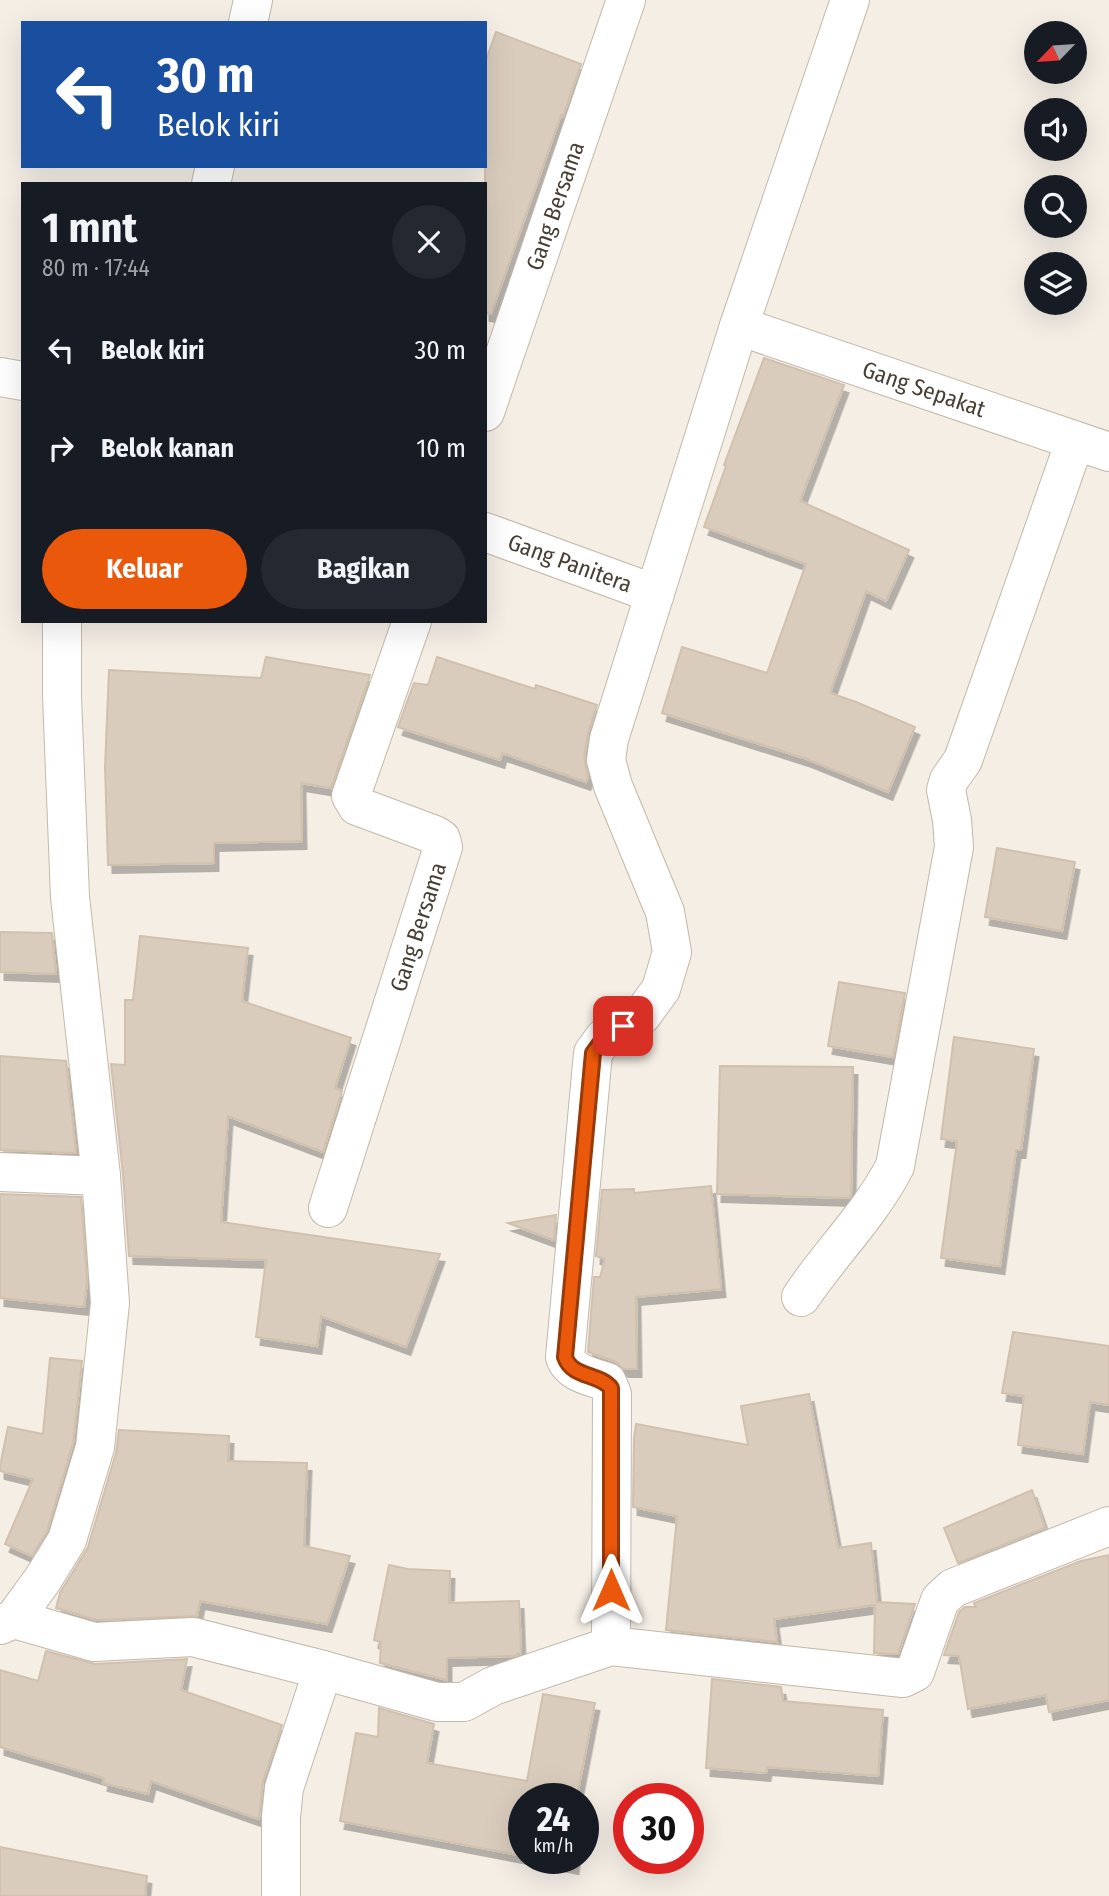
<!DOCTYPE html>
<html lang="id">
<meta charset="utf-8">
<style>
body{margin:0;font-family:"Fira Sans Condensed",sans-serif;background:#242831;color:#f1f3f6;height:100vh;display:flex;flex-direction:column;font-size:26px;white-space:nowrap}
*{box-sizing:border-box;margin:0}
p{font-size:23px;color:#9ea1a6}
.icon{flex:none;width:38px;height:38px;fill:none;stroke:currentColor;stroke-width:2;stroke-linecap:round;stroke-linejoin:round}
.map{position:relative;flex:1;overflow:hidden}
.sheet{position:absolute;left:21px;top:182px;width:466px;height:441px;display:flex;flex-direction:column;background:#171b24;border-radius:0px;box-shadow:0 7px 28px #0002}
.sheet>*{flex:none}
.hud{position:absolute;left:21px;top:21px;width:466px;height:147px;border-radius:0px;box-shadow:0 7px 28px #0002;background:#1a4fa0;color:#fff;overflow:hidden}
.needle{width:46px;rotate:245deg}
.controls{position:absolute;left:1024px;top:21px;display:grid;gap:14px}
.controls a{display:grid;place-items:center;width:63px;height:63px;border-radius:50%;background:#171b24;box-shadow:0 7px 28px #0002;font-size:35px}
.speed{position:absolute;left:508px;top:1783px;display:flex;gap:14px;font-size:35px;font-weight:700;text-align:center}
.speed>*{display:grid;place-content:center;width:91px;height:91px;border-radius:50%;background:#171b24;box-shadow:0 7px 28px #0002;line-height:1}
.speed small{font-size:18px;font-weight:400}
.speed .limit{border:10px solid #d22;background:#fff;color:#111}
.pin{position:absolute;display:grid;place-items:center;width:60px;height:60px;color:#fff;margin:-30px;border-radius:14px;box-shadow:0 4px 10px #0006}
.me{position:absolute;width:77px;margin:-38px;rotate:0deg;stroke-linejoin:round;filter:drop-shadow(0 0 5px #0008)}
.turn{display:flex;align-items:center;gap:24px;height:147px;padding:0 21px;font-size:32px}
.turn .icon{width:91px;height:91px;stroke-width:2.5}
.turn b{display:block;font-size:49px;line-height:60px}
.round{display:grid;place-items:center;flex:none;width:74px;height:74px;border-radius:37px;background:#242831}
.head{display:flex;align-items:center;justify-content:space-between;height:119px;padding:0 21px}
h1{font-size:42px;font-weight:700;line-height:52px}
.action{display:flex;gap:14px;margin-top:auto;padding:14px 21px}
.action a{flex:1;height:80px;border-radius:42px;background:#ea580c;color:#fff;font-size:28px;font-weight:700;line-height:80px;text-align:center}
.action a+a{background:#242831;color:#f1f3f6}
ul{padding:0;list-style:none}
li{display:flex;align-items:center;gap:21px;height:98px;padding:0 21px}
li div{flex:1}
li b{display:block;font-size:26px}
li em{font-style:normal}
.map>svg:first-child{display:block}
</style>
<div class="map">
<svg width="1109" height="1896" viewBox="0 0 1109 1896">
<defs>
<filter id="shadow"><feDropShadow dx="4.5" dy="8" stdDeviation="0" flood-color="#0004"/></filter>
</defs>
<rect width="100%" height="100%" fill="#f4eee5"/>
<!-- building -->
<g fill="#d9ccbd" stroke="#d1c0ad" stroke-width="2" filter="url(#shadow)">
<polygon points="496,32 581,64 563,116 561,115 491,314 485,313 485,63"/>
<polygon points="764,358 844,385 800,501 909,550 886,601 866,591 830,693 856,702 915,727 888,792 807,759 662,713 682,647 767,673 806,564 704,527 726,466 724,465"/>
<polygon points="266,657 370,675 331,788 301,783 302,841 214,843 214,863 108,865 105,767 109,670 261,678"/>
<polygon points="437,657 535,689 536,685 597,705 588,733 584,757 588,777 586,782 502,753 500,760 398,727 414,683 428,685"/>
<polygon points="997,848 1075,862 1062,931 985,917"/>
<polygon points="0,932 52,933 56,974 0,972"/>
<polygon points="140,936 248,948 242,1001 351,1038 335,1088 342,1091 323,1152 228,1116 221,1222 440,1254 406,1347 321,1316 317,1346 256,1337 266,1260 129,1256 123,1174 111,1064 125,1065 125,1000 133,1000"/>
<polygon points="839,982 905,993 893,1057 828,1046"/>
<polygon points="954,1037 1034,1049 1021,1150 1016,1150 1000,1266 941,1258 957,1141 941,1139"/>
<polygon points="0,1056 66,1061 76,1153 0,1150"/>
<polygon points="720,1066 853,1067 851,1195 849,1198 717,1194"/>
<polygon points="711,1186 721,1289 636,1297 637,1369 624,1369 614,1361 588,1352 594,1277 600,1277 605,1259 596,1256 602,1190 634,1189 634,1193"/>
<polygon points="0,1194 81,1197 87,1281 84,1307 0,1298"/>
<polygon points="556,1215 554,1240 508,1223"/>
<polygon points="1013,1332 1109,1346 1109,1405 1090,1402 1083,1454 1018,1445 1024,1396 1002,1393"/>
<polygon points="50,1358 82,1361 73,1443 47,1531 32,1556 5,1544 33,1479 0,1471 0,1466 8,1427 43,1434"/>
<polygon points="809,1394 838,1548 871,1543 877,1602 915,1604 898,1654 874,1653 875,1605 774,1619 777,1642 666,1630 677,1516 633,1507 634,1439 636,1424 748,1445 741,1406"/>
<polygon points="119,1430 229,1436 228,1461 307,1463 304,1546 350,1556 327,1624 200,1601 197,1616 97,1620 56,1608 60,1593 88,1547 116,1453"/>
<polygon points="1032,1490 1045,1528 958,1563 944,1528"/>
<polygon points="1109,1555 1109,1700 1049,1712 1046,1695 968,1709 959,1656 944,1655 959,1612 965,1607 976,1607 974,1603 1081,1561"/>
<polygon points="389,1565 408,1569 450,1571 449,1603 519,1601 521,1653 514,1656 447,1658 447,1680 380,1663 381,1642 374,1640"/>
<polygon points="46,1651 95,1664 187,1659 181,1690 282,1725 263,1781 259,1819 151,1781 148,1794 103,1783 104,1778 0,1747 0,1670 38,1681"/>
<polygon points="712,1679 781,1687 783,1701 883,1710 878,1776 767,1767 766,1773 706,1768"/>
<polygon points="543,1694 595,1703 577,1796 587,1798 583,1819 583,1799 523,1799 523,1856 340,1821 356,1733 378,1737 379,1708 434,1724 427,1763 527,1781"/>
<polygon points="0,1847 147,1876 145,1896 0,1896"/>
<polygon points="534,1858 575,1858 574,1866"/>
</g>
<g fill="none" stroke-linecap="round" stroke-linejoin="round">
<!-- minor casing -->
<g stroke="#c3b8aa" stroke-width="40">
<g id="minor">
<polyline points="248,23 253,0"/>
<polyline points="211,184 215,166"/>
<polyline points="739,326 1109,452"/>
<polyline points="0,377 23,381"/>
<polyline points="485,412 626,0"/>
<polyline points="485,532 655,594"/>
<polyline points="0,1172 101,1176"/>
<polyline points="328,1208 443,847 441,839 435,835 357,806 351,796 412,621"/>
<path d="M 801,1297 C 831,1252 870,1215 895,1166 L 954,847 L 952,820 L 946,790 L 949,780 L 963,760 L 1075,441"/>
<polyline points="14,1619 94,1642 193,1637 323,1670"/>
<polyline points="0,1625 14,1619 43,1579 67,1540 95,1447 110,1303 101,1176 70,897 62,696 62,621"/>
<path d="M 611,1646 L 612,1394 L 607,1382 C 592,1377 570,1373 565,1357 L 593,1053 L 604,1038 L 642,1015 L 661,989 L 672,952 L 665,912 L 613,786 L 606,760 L 609,739 L 739,326 L 850,0"/>
<polyline points="281,1896 281,1817 284,1788 323,1670 437,1702 464,1702 493,1686 611,1646 903,1678 915,1672 940,1600 953,1588 1109,1526"/>
</g>
</g>
<!-- minor -->
<use href="#minor" stroke="#fff" stroke-width="38"/>
</g>
<g fill="none" stroke-linecap="round" stroke-linejoin="round">
<!-- route casing -->
<g stroke="#983908" stroke-width="18">
<path id="route" d="M 611,1590 L 611,1388 C 599,1373 572,1378 565,1357 L 593,1053 L 604,1038 L 623,1026"/>
</g>
<!-- route -->
<use href="#route" stroke="#ea580c" stroke-width="12"/>
</g>
<g text-anchor="middle" stroke-width="6" stroke-linejoin="round" paint-order="stroke">
<!-- street labels -->
<g font-size="23" fill="#473e34" stroke="#fff">
<text transform="translate(555 206) rotate(-71)" y="8">Gang Bersama</text>
<text transform="translate(924 389) rotate(19)" y="8">Gang Sepakat</text>
<text transform="translate(570 563) rotate(20)" y="8">Gang Panitera</text>
<text transform="translate(418 927) rotate(-72)" y="8">Gang Bersama</text>
</g>
</g>
</svg>
<div class="controls">
<a><svg class="needle" viewBox="-14 -14 28 28"><path d="M0-13l5 13h-10z" fill="#e53935"/><path d="M0 13l5-13h-10z" fill="#9ea1a6"/></svg></a>
<a><svg class="icon" aria-label="sound" viewBox="0 0 24 24"><path d="M4 9h4l5-4v14l-5-4H4zM17 9q2 3 0 6"/></svg></a>
<a><svg class="icon" aria-label="search" viewBox="0 0 24 24"><circle cx="10" cy="10" r="6"/><path d="M15 15l6 6"/></svg></a>
<a><svg class="icon" aria-label="layers" viewBox="0 0 24 24"><path d="M12 4l9 5-9 5-9-5zM3 14l9 5 9-5"/></svg></a>
</div>
<div class="speed"><div>24<small>km/h</small></div><div class="limit">30</div></div>
<div class="pin" style="left:623px;top:1026px;background:#d93025"><svg class="icon" aria-label="arrive" viewBox="0 0 24 24"><path d="M6 21V4h12l-3 4 3 4H6"/></svg></div>
<svg class="me" style="left:611px;top:1590px" viewBox="-20 -20 40 40"><path d="M0-17L14 15 0 8-14 15z" fill="#ea580c" stroke="#fff" stroke-width="4"/></svg>
<div class="hud">
<div class="turn"><svg class="icon" aria-label="left" viewBox="0 0 24 24"><path d="M17 20v-9H6M10 6l-5 5 5 5"/></svg><div><b>30 m</b>Belok kiri</div></div>
</div>
<section class="sheet">
<div class="head"><div><h1>1 mnt</h1><p>80 m · 17:44</p></div><a class="round"><svg class="icon" aria-label="close" viewBox="0 0 24 24"><path d="M6 6l12 12M18 6L6 18"/></svg></a></div>
<ul>
<li><svg class="icon" aria-label="left" viewBox="0 0 24 24"><path d="M17 20v-9H6M10 6l-5 5 5 5"/></svg><div><b>Belok kiri</b></div><em>30 m</em></li>
<li><svg class="icon" aria-label="right" viewBox="0 0 24 24"><path d="M7 20v-9h11M14 6l5 5-5 5"/></svg><div><b>Belok kanan</b></div><em>10 m</em></li>
</ul>
<div class="action"><a>Keluar</a><a>Bagikan</a></div>
</section>
</div>
